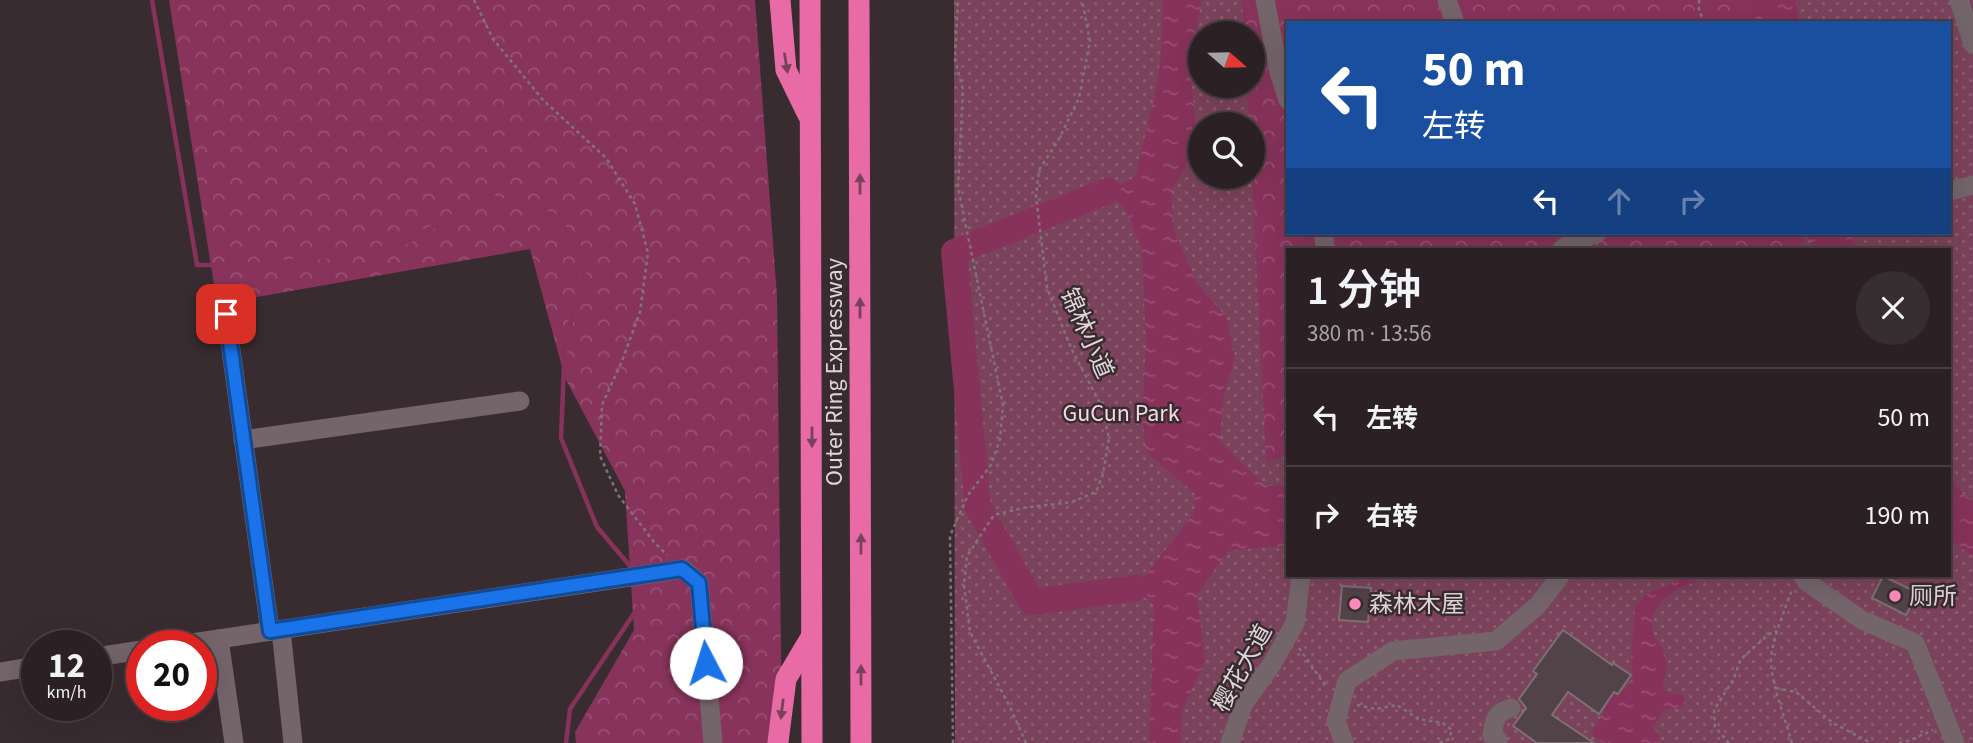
<!DOCTYPE html>
<html lang="zh">
<meta charset="utf-8">
<style>
body{margin:0;font-family:"Source Sans 3","Noto Sans SC",sans-serif;background:#372e32;color:#f1f3f6;height:100vh;display:flex;flex-direction:column;font-size:26px;white-space:nowrap}
*{box-sizing:border-box;margin:0}
p{font-size:23px;color:#a6a3a7}
.icon{flex:none;width:38px;height:38px;fill:none;stroke:currentColor;stroke-width:2;stroke-linecap:round;stroke-linejoin:round}
.map{position:relative;flex:1;overflow:hidden}
.sheet{position:absolute;left:1286px;top:248px;width:665px;height:329px;display:flex;flex-direction:column;background:#2b2125;border-radius:0px;box-shadow:0 7px 28px #0002,0 0 0 2px #473e42}
.sheet>*{flex:none}
.guide{position:absolute;left:1286px;top:21px;width:665px;height:214px;border-radius:0px;box-shadow:0 7px 28px #0002,0 0 0 2px #473e42;background:#1a4fa0;color:#fff;overflow:hidden}
.needle{width:46px;rotate:110deg}
.controls{position:absolute;left:1188px;top:21px;display:grid;gap:14px}
.controls a{display:grid;place-items:center;width:77px;height:77px;border-radius:50%;background:#2b2125;box-shadow:0 7px 28px #0002,0 0 0 2px #473e42;font-size:35px}
.speed{position:absolute;left:21px;top:630px;display:flex;gap:14px;font-size:35px;font-weight:700;text-align:center}
.speed>*{display:grid;place-content:center;width:91px;height:91px;border-radius:50%;background:#2b2125;box-shadow:0 7px 28px #0002,0 0 0 2px #473e42;line-height:1}
.speed small{font-size:18px;font-weight:400}
.speed .limit{border:10px solid #d22;background:#fff;color:#111}
.pin{position:absolute;display:grid;place-items:center;width:60px;height:60px;color:#fff;margin:-30px;border-radius:14px;box-shadow:0 4px 10px #0006}
.me{position:absolute;width:77px;margin:-38px;rotate:355deg;stroke-linejoin:round;filter:drop-shadow(0 0 5px #0008)}
.turn{display:flex;align-items:center;gap:24px;height:147px;padding:0 21px;font-size:32px}
.turn .icon{width:91px;height:91px;stroke-width:2.5}
.turn b{display:block;font-size:49px;line-height:60px}
.lanes{display:flex;align-items:center;height:66px;padding:0 21px;background:#0003;justify-content:center;gap:35px;direction:ltr}
.lanes .off{opacity:.35}
.round{display:grid;place-items:center;flex:none;width:74px;height:74px;border-radius:37px;background:#372e32}
.headline{display:flex;align-items:center;justify-content:space-between;height:119px;padding:0 21px}
h1{font-size:42px;font-weight:600;line-height:52px}
ul{padding:0;list-style:none}
li{display:flex;align-items:center;gap:21px;height:98px;padding:0 21px;border-top:2px solid #473e42}
li div{flex:1}
li b{display:block;font-size:26px}
li em{font-style:normal}
.map>svg:first-child{display:block}
</style>
<div class="map">
<svg width="1973" height="743" viewBox="0 0 1973 743">
<defs>
<pattern id="grass-dots" width="8" height="8" patternUnits="userSpaceOnUse" patternTransform="scale(1.75)"><rect width="8" height="8" fill="#7b435b"/><path d="M2 2h.1M6 6h.1" fill="none" stroke="#8d5d72" stroke-width="1.8" stroke-linecap="round"/></pattern>
<pattern id="forest-crowns" width="20" height="18" patternUnits="userSpaceOnUse" patternTransform="scale(1.75)"><rect width="20" height="18" fill="#88335c"/><path d="M2 6a3 3 0 1 1 6 0M12 15a3 3 0 1 1 6 0" fill="none" stroke="#985073"/></pattern>
<pattern id="water-ripples" width="26" height="14" patternUnits="userSpaceOnUse" patternTransform="scale(1.75)"><rect width="26" height="14" fill="#87325b"/><path d="M2 4q2-2 4 0t4 0M15 11q2-2 4 0t4 0" fill="none" stroke="#984f72"/></pattern>
</defs>
<rect width="100%" height="100%" fill="#392c31"/>
<!-- grass -->
<path fill="url(#grass-dots)" fill-rule="evenodd" d="M 954,0 L 1973,0 L 1973,743 L 955,743 ZM 1288,23 L 1950,23 L 1950,233 L 1288,233 ZM 1200,33 L 1253,33 L 1253,86 L 1200,86 ZM 1200,124 L 1253,124 L 1253,177 L 1200,177 ZM 1288,250 L 1950,250 L 1950,576 L 1288,576 Z"/>
<!-- forest -->
<g fill="url(#forest-crowns)">
<polygon points="169,0 755,0 777,297 782,743 576,743 575,732 634,630 625,491 565,378 530,249 217,304"/>
<polygon points="1242,0 1773,0 1776,23 1288,23 1288,233 1802,233 1804,250 1288,250 1288,455 1266,461 1252,177 1253,177 1253,124 1249,124 1247,86 1253,86 1253,33 1244,33"/>
</g>
<!-- water -->
<g fill="url(#water-ripples)">
<polygon points="1163,0 1202,0 1189,61 1198,148 1172,189 1173,226 1196,282 1227,318 1235,357 1223,399 1220,442 1265,486 1288,486 1288,545 1228,551 1197,595 1205,661 1182,711 1181,743 1149,743 1154,605 1136,588 1194,513 1195,494 1146,452 1142,412 1146,347 1142,250 1126,211 1108,191 1135,177 1156,91 1161,54"/>
<polygon points="1754,0 1796,0 1799,23 1748,23"/>
<polygon points="1806,233 1849,233 1858,250 1813,250"/>
<polygon points="1950,476 1963,494 1973,501 1973,556 1950,540"/>
<path d="M 1682,576 L 1698,576 L 1695,582 C 1672,589 1644,607 1654,636 C 1656,641 1661,645 1663,650 C 1668,662 1667,675 1662,688 L 1668,693 L 1684,696 L 1684,707 L 1666,709 L 1652,727 L 1661,737 L 1656,743 L 1604,743 L 1594,736 L 1593,729 L 1605,711 L 1603,707 L 1608,691 L 1617,696 L 1629,685 L 1633,676 L 1631,658 L 1635,607 L 1648,593 L 1669,585 Z"/>
</g>
<g fill="none" stroke-linecap="round" stroke-linejoin="round">
<!-- stream -->
<g stroke="#87325b" stroke-width="4.5">
<polyline points="152,0 197,265 265,265 399,246 488,196 555,216 588,258 565,343 561,438 597,527 630,566 632,573"/>
<polyline points="566,743 570,709 639,606 633,581"/>
</g>
<!-- river -->
<polyline stroke="#87325b" stroke-width="26" points="1108,191 954,252 978,508 1032,602 1136,588"/>
</g>
<!-- building -->
<g fill="#514348" stroke="#7d6f74" stroke-width="2">
<polygon points="1883,576 1918,593 1906,615 1872,598"/>
<polygon points="1342,586 1371,588 1368,622 1339,620"/>
<polygon points="1563,630 1612,665 1613,663 1631,675 1618,694 1614,692 1599,714 1568,692 1552,715 1594,743 1537,743 1513,726 1526,708 1519,699 1537,674 1533,671"/>
</g>
<g fill="none" stroke-linecap="round" stroke-linejoin="round">
<!-- path -->
<g stroke="#7f7478" stroke-width="2.5" stroke-dasharray="3.5 3.5" stroke-linecap="butt">
<polyline points="474,0 493,39 543,100 606,158 635,204 648,253 640,312 622,361 602,405 600,456 618,495 654,542 667,555"/>
<polyline points="1699,0 1699,12 1706,23"/>
<polyline points="1299,648 1327,688"/>
<polyline points="1776,688 1796,692 1833,723 1871,743"/>
<polyline points="1357,705 1376,709 1397,705 1418,719 1443,723 1452,730 1449,739 1439,743"/>
<polyline points="953,743 950,536 968,495 991,465 1000,439 1003,405 958,188 963,89 955,60 958,0"/>
<polyline points="1026,743 1010,707 970,632 964,585 967,556 994,515 1023,508 1072,502 1096,492 1103,474 1109,438 1102,407 1071,348 1047,288 1036,196 1039,170 1059,139 1079,98 1090,41 1082,0"/>
<polyline points="1729,743 1715,727 1714,710 1733,680 1741,659 1769,634 1777,631"/>
<path d="M 1792,743 C 1785,717 1773,690 1771,663 C 1770,643 1786,608 1792,589"/>
<polyline points="1899,743 1911,740 1933,730"/>
</g>
<!-- minor -->
<g stroke="#74656b" stroke-width="19">
<polyline points="1265,0 1279,72 1288,100"/>
<polyline points="1447,0 1455,23"/>
<polyline points="1959,0 1973,44"/>
<polyline points="1950,191 1973,185"/>
<polyline points="1323,233 1326,250"/>
<polyline points="1561,250 1566,246 1597,233"/>
<polyline points="226,314 270,631"/>
<polyline points="243,440 520,401"/>
<polyline points="1803,576 1807,582 1862,620 1915,643 1955,743"/>
<polyline points="281,630 293,743"/>
<polyline points="219,639 234,743"/>
<polyline points="172,646 683,569 699,583 713,743"/>
<polyline points="96,657 142,650"/>
<polyline points="0,672 37,666"/>
<path d="M 1498,740 L 1492,735 C 1495,720 1494,713 1511,708"/>
<polyline points="1230,743 1243,705 1272,664 1295,623 1301,576"/>
<polyline points="1344,743 1336,721 1347,681 1393,651 1496,641 1538,605 1560,576"/>
</g>
<!-- highway -->
<g stroke="#e96ba5" stroke-width="21">
<polyline points="780,0 786,70 808,115"/>
<polyline points="810,0 812,743"/>
<polyline points="859,0 861,743"/>
<polyline points="778,742 786,679 811,637"/>
</g>
</g>
<!-- one-way arrows -->
<defs><path id="oneway-solid" d="M-6-.8H1V-3.2L6.5 0L1 3.2V.8H-6Z" transform="scale(1.75)"/></defs>
<g fill="#77425a">
<use href="#oneway-solid" transform="translate(786 63) rotate(81)"/>
<use href="#oneway-solid" transform="translate(860 184) rotate(-90)"/>
<use href="#oneway-solid" transform="translate(860 308) rotate(-90)"/>
<use href="#oneway-solid" transform="translate(812 437) rotate(90)"/>
<use href="#oneway-solid" transform="translate(861 544) rotate(-90)"/>
<use href="#oneway-solid" transform="translate(861 675) rotate(-90)"/>
<use href="#oneway-solid" transform="translate(782 709) rotate(97)"/>
</g>
<g fill="none" stroke-linecap="round" stroke-linejoin="round">
<!-- route casing -->
<g stroke="#114b97" stroke-width="18">
<polyline id="route" points="226,314 270,631 682,569 699,583 706,663"/>
</g>
<!-- route -->
<use href="#route" stroke="#1a73e8" stroke-width="12"/>
</g>
<!-- markers -->
<g fill="#fd8ebf" stroke="#392c31" stroke-width="2.5">
<circle cx="1895" cy="596" r="7"/>
<circle cx="1355" cy="604" r="7"/>
</g>
<g text-anchor="middle" stroke-width="5" stroke-linejoin="round" paint-order="stroke">
<!-- street labels -->
<g font-size="24" fill="#dfd6d9" stroke="#392c31">
<text transform="translate(1087 333) rotate(66)" y="8">锦林小道</text>
<text transform="translate(834 372) rotate(-90)" y="8">Outer Ring Expressway</text>
<text transform="translate(1242 668) rotate(-61)" y="8">樱花大道</text>
</g>
<!-- park labels -->
<g font-size="24" fill="#f3dae3" stroke="#392c31">
<text x="1121" y="421">GuCun Park</text>
</g>
<!-- poi labels -->
<g font-size="24" fill="#dfd6d9" stroke="#392c31" text-anchor="start">
<text x="1909" y="604">厕所</text>
<text x="1369" y="612">森林木屋</text>
</g>
</g>
</svg>
<div class="controls">
<a><svg class="needle" viewBox="-14 -14 28 28"><path d="M0-13l5 13h-10z" fill="#e53935"/><path d="M0 13l5-13h-10z" fill="#a6a3a7"/></svg></a>
<a><svg class="icon" aria-label="search" viewBox="0 0 24 24"><circle cx="10" cy="10" r="6"/><path d="M15 15l6 6"/></svg></a>
</div>
<div class="speed"><div>12<small>km/h</small></div><div class="limit">20</div></div>
<div class="pin" style="left:226px;top:314px;background:#d93025"><svg class="icon" aria-label="arrive" viewBox="0 0 24 24"><path d="M6 21V4h12l-3 4 3 4H6"/></svg></div>
<svg class="me" style="left:706px;top:663px" viewBox="-20 -20 40 40"><circle r="19" fill="#fff"/><path d="M0-13L10 11 0 6-10 11z" fill="#1a73e8"/></svg>
<div class="guide">
<div class="turn"><svg class="icon" aria-label="left" viewBox="0 0 24 24"><path d="M17 20v-9H6M10 6l-5 5 5 5"/></svg><div><b>50 m</b>左转</div></div>
<div class="lanes"><svg class="icon" aria-label="left" viewBox="0 0 24 24"><path d="M17 20v-9H6M10 6l-5 5 5 5"/></svg><svg class="icon off" aria-label="ahead" viewBox="0 0 24 24"><path d="M12 20V5M6 11l6-6 6 6"/></svg><svg class="icon off" aria-label="right" viewBox="0 0 24 24"><path d="M7 20v-9h11M14 6l5 5-5 5"/></svg></div>
</div>
<section class="sheet">
<div class="headline"><div><h1>1 分钟</h1><p>380 m · 13:56</p></div><a class="round"><svg class="icon" aria-label="close" viewBox="0 0 24 24"><path d="M6 6l12 12M18 6L6 18"/></svg></a></div>
<ul>
<li><svg class="icon" aria-label="left" viewBox="0 0 24 24"><path d="M17 20v-9H6M10 6l-5 5 5 5"/></svg><div><b>左转</b></div><em>50 m</em></li>
<li><svg class="icon" aria-label="right" viewBox="0 0 24 24"><path d="M7 20v-9h11M14 6l5 5-5 5"/></svg><div><b>右转</b></div><em>190 m</em></li>
</ul>
</section>
</div>
